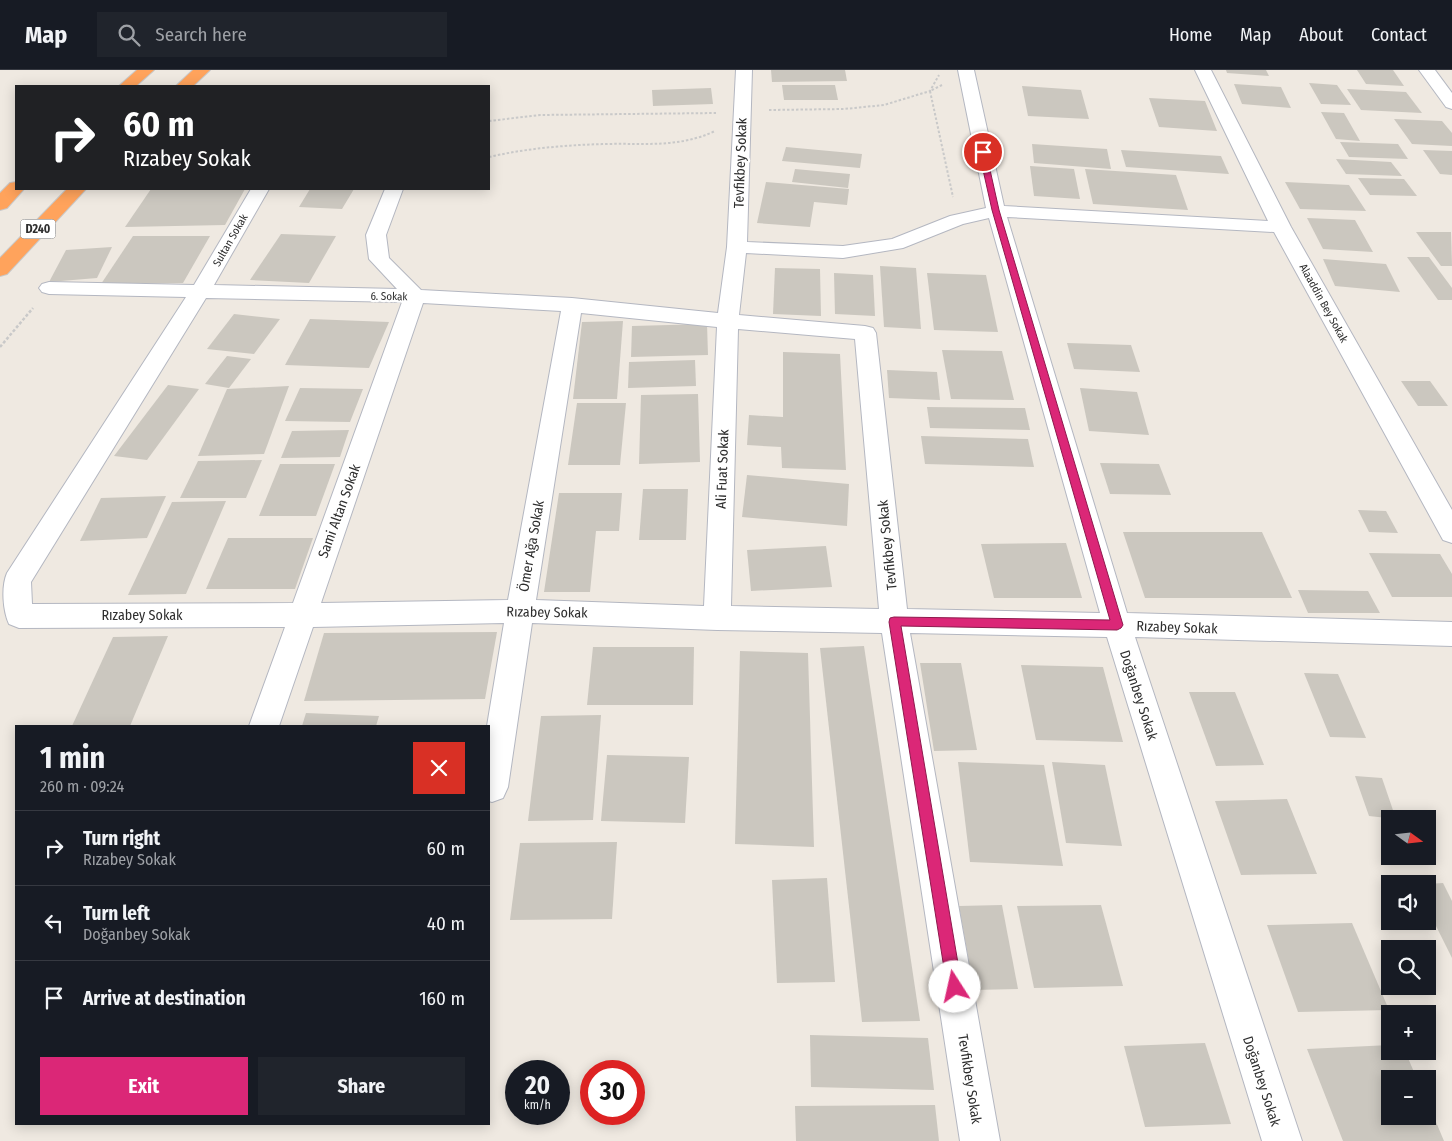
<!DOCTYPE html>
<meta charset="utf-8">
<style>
body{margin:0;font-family:"Fira Sans Condensed",sans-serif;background:#20242c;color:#f1f3f6;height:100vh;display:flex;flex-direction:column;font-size:19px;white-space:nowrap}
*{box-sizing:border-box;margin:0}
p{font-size:16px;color:#9ea1a6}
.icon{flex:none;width:28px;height:28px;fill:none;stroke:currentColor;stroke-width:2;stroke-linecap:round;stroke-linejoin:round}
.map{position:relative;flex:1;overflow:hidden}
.drawer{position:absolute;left:15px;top:655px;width:475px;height:400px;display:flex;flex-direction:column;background:#171b24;border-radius:0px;box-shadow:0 2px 12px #0003}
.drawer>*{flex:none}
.top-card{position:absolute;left:15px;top:15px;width:475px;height:105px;border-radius:0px;box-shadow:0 2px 12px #0003;background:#202124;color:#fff;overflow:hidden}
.needle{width:32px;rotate:105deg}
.controls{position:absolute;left:1381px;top:740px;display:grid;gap:10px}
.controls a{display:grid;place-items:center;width:55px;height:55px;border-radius:0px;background:#171b24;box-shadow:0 2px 12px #0003;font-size:25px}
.speed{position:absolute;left:505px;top:990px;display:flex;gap:10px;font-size:25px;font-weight:700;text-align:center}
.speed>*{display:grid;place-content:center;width:65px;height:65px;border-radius:50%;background:#171b24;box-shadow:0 2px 12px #0003;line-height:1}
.speed small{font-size:12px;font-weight:400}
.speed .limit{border:8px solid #d22;background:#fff;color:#111}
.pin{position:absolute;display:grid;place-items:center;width:42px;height:42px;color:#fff;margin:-21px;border:2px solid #fff;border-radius:50%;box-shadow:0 1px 5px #0007}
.me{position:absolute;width:55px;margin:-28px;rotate:350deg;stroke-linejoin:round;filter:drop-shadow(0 0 4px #0008)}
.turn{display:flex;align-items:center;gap:18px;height:105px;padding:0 25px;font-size:22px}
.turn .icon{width:65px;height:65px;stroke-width:2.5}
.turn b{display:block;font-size:35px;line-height:42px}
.round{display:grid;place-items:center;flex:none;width:52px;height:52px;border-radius:0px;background:#20242c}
.head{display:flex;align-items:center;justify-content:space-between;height:85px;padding:0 25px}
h1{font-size:30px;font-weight:700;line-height:38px}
.action{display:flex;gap:10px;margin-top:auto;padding:10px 25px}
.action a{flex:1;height:58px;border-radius:0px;background:#db2777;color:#fff;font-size:20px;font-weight:700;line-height:58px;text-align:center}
.action a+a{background:#20242c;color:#f1f3f6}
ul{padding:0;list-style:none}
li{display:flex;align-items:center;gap:15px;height:75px;padding:0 25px;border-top:1px solid #363941}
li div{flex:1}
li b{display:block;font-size:19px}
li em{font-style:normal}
header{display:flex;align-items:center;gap:30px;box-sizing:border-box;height:70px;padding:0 25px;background:#171b24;border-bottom:1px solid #363941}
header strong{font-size:24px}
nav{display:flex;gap:28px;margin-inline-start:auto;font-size:18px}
.search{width:350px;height:45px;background:#20242c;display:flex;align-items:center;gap:12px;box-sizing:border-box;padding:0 18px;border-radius:0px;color:#9ea1a6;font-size:19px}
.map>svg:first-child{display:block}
</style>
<header>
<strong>Map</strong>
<div class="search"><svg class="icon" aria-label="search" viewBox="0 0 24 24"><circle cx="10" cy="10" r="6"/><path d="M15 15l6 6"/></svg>Search here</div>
<nav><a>Home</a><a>Map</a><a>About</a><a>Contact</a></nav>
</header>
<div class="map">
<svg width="1452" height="1071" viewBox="0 0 1452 1071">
<rect width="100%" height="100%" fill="#efe9e1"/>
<!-- building -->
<g fill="#cbc7bf">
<polygon points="771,0 845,0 847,11 772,12"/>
<polygon points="1226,0 1266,0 1269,6 1227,3"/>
<polygon points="1357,0 1393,0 1404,16 1366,14"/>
<polygon points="1309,13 1337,15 1351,35 1321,34"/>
<polygon points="1234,14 1281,17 1291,38 1242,34"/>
<polygon points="782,15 835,15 838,30 784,30"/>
<polygon points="1022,16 1081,20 1089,49 1028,46"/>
<polygon points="711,18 713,34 653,36 652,20"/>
<polygon points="1347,19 1406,22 1422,43 1361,40"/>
<polygon points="1149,28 1205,31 1217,61 1159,57"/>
<polygon points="1321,42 1344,43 1360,71 1336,69"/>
<polygon points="1394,49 1442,51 1452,63 1452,76 1412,74"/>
<polygon points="1340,72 1398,74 1408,89 1349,87"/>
<polygon points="1032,74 1107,79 1111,99 1034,93"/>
<polygon points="786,77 862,84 860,98 782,91"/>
<polygon points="1121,80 1221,86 1229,104 1126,97"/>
<polygon points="1423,80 1452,81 1452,105 1440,104"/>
<polygon points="1336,89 1391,92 1402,106 1346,104"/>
<polygon points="1030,96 1074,99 1080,129 1034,126"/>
<polygon points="795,99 850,104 848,118 792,112"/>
<polygon points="1085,99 1176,105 1188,140 1093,134"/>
<polygon points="1358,108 1404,109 1417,126 1370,125"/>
<polygon points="766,112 849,119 847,135 814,132 810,157 757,153"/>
<polygon points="1285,112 1349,115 1366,141 1300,139"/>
<polygon points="151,119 245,119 225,155 125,157"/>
<polygon points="310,119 354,119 342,139 299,137"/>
<polygon points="1307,148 1355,150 1373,182 1323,179"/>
<polygon points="1416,162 1451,162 1452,196 1441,196"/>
<polygon points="281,164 336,166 309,213 250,210"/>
<polygon points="133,166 210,166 183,213 101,214"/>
<polygon points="112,177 97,208 49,212 66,180"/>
<polygon points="1407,187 1429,187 1452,218 1452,230 1438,230"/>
<polygon points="1323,189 1386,194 1400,222 1335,216"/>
<polygon points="880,196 916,198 921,259 884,257"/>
<polygon points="775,198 820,199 821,246 773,244"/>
<polygon points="834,203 873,205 875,246 835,244"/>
<polygon points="927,203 986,205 998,262 934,260"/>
<polygon points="234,244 280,249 254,284 207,279"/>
<polygon points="310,249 389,252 369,298 285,295"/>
<polygon points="623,251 617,329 573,329 582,252"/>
<polygon points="707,254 708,285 631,287 632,256"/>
<polygon points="1067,273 1131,275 1140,302 1074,299"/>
<polygon points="942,280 1002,281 1014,330 951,329"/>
<polygon points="783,282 840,284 846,400 782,398 781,377 747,375 749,345 783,347"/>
<polygon points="227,286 251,289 229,318 205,314"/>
<polygon points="695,290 696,316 628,318 629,292"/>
<polygon points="887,300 937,302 940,330 889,328"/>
<polygon points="1401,311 1430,311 1448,336 1418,336"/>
<polygon points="168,315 199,319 147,390 114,386"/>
<polygon points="289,316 264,384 198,386 227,319"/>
<polygon points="300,318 363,319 350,352 285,351"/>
<polygon points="1080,318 1137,322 1149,365 1089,361"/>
<polygon points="698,324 700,392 639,394 641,325"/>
<polygon points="577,333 626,333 620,395 568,395"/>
<polygon points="927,337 1025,338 1030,360 930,358"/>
<polygon points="349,360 340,387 281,388 292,361"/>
<polygon points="921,366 1028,369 1034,397 925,394"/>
<polygon points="262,390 246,428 180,428 198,391"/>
<polygon points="1100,393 1159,394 1171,425 1110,424"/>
<polygon points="280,394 335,394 316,446 259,446"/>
<polygon points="747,405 849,414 847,456 742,447"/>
<polygon points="643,419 688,419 686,470 639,470"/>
<polygon points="559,423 622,423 619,461 596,461 590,522 544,522"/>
<polygon points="166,426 147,468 80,471 101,428"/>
<polygon points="226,431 186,524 128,525 172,432"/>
<polygon points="1358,440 1386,441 1398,463 1369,462"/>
<polygon points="1123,462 1262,462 1292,528 1145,528"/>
<polygon points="228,468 313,468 295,519 206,519"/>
<polygon points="1066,473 1082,528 994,528 981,474"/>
<polygon points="826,476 832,517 751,521 747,480"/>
<polygon points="1369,483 1440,484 1452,504 1452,527 1392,527"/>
<polygon points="1298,520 1368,521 1380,543 1308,543"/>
<polygon points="497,562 485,629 304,631 324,563"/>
<polygon points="168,566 130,656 72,656 113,567"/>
<polygon points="864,576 920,951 862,952 820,578"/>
<polygon points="593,577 694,577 693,635 587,635"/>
<polygon points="740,581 808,583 814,777 735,774"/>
<polygon points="920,593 961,593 977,680 934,681"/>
<polygon points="1021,595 1103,597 1123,672 1036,670"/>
<polygon points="1304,603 1338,604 1366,668 1330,667"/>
<polygon points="1189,622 1235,622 1264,695 1216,696"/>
<polygon points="306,643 379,646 376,656 302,656"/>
<polygon points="601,645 593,750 528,751 541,646"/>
<polygon points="607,685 689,687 685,753 601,751"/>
<polygon points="958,692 1044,695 1063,796 970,792"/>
<polygon points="1052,692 1105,695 1122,776 1066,773"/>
<polygon points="1355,706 1382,708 1396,749 1369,746"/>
<polygon points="1287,729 1317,804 1241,805 1215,731"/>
<polygon points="617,772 612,849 510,850 520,773"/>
<polygon points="827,808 835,912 777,913 772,810"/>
<polygon points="1443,813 1452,831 1452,888 1428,840 1428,814"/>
<polygon points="1002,835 1018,919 974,920 959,836"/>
<polygon points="1101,835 1123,916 1034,918 1017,836"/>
<polygon points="1352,853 1389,940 1298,942 1267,855"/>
<polygon points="810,965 928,968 934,1020 811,1017"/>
<polygon points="1205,973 1231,1054 1145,1057 1124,976"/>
<polygon points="1390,975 1390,981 1405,981 1417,1009 1390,1009 1390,1046 1428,1046 1428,1033 1444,1071 1343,1071 1307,979"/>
<polygon points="935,1035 939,1071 796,1071 795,1036"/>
</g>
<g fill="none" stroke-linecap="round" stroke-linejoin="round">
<!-- minor casing -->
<g stroke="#b4b7c1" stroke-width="2">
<g id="minor">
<path d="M 736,0 L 752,0 L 747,172 L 843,176 L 892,169 L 950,146 L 986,138 L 958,0 L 974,0 L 1004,136 L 1268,151 L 1195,0 L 1211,0 L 1291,157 L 1452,440 L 1452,473 L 1443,470 L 1274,162 L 1007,147 L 1127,543 L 1452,552 L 1452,576 L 1135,567 L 1302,1071 L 1262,1071 L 1107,567 L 910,563 L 1000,1071 L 960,1071 L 882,563 L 717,560 L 532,553 L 508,717 L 503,728 L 492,732 L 489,731 L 489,656 L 487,656 L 504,553 L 313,557 L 279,656 L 249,656 L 285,557 L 19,558 L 9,554 C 3,541 1,517 7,503 L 186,227 L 49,224 L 42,222 L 39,218 L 42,214 L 49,212 L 194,215 L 251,119 L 269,119 L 214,215 L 397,219 L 369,189 L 366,165 L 385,119 L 403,119 L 386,165 L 389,188 L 421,220 L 572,228 L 718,243 L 727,177 ZM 989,148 L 1100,543 L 907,539 L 876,263 L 873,258 L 865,256 L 739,245 L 746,183 L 843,188 L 903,178 L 963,154 ZM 206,228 L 402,232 L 293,533 L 32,534 L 31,512 ZM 423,233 L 561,241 L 508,530 L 321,533 ZM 581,243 L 717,257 L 704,536 L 536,530 ZM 738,259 L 855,269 L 879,539 L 731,536 Z"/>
<polygon points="1419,0 1435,0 1452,23 1452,39 1446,37"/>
</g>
</g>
<!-- highway casing -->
<g stroke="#c9c9c9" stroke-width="2">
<g id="highway">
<polygon points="137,0 154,0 136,16 119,16"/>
<polygon points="193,0 210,0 193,16 176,16"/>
<polygon points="16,112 16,119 24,119 7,138 0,140 0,123 10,113"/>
<polygon points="67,119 86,119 7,204 0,206 0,188"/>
</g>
</g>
<!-- path-far1 -->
<g stroke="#c9c9c9" stroke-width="2" stroke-dasharray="2.5 2" stroke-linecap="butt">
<polyline points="942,15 930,21 953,127"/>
<polyline points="769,40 844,39 884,35 930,21 939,5"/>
<polyline points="489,51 540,45 716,43"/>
<path d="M 489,87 C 528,78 567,75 606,74 C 645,73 679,78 715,61"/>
</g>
<!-- path -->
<polyline stroke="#c9c9c9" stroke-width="2.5" stroke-dasharray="3 2" stroke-linecap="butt" points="0,277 33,238"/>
<!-- minor -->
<use href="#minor" fill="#fff" fill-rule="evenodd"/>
<!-- highway -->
<use href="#highway" fill="#ffa35c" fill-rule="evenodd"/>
</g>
<!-- route -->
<polygon fill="#db2777" stroke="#8e194d" points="983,80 986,82 999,140 1123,555 1121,558 1117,560 901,556 962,917 960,922 955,925 949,922 947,917 889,552 890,548 894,547 1110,550 992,140 979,82"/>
<g text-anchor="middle" stroke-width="4.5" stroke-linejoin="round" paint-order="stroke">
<!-- far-street labels -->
<g font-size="11" fill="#2e2e2e" stroke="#fff">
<text transform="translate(230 170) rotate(-60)" y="4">Sultan Sokak</text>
<text transform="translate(389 226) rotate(1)" y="4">6. Sokak</text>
<text transform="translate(1324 233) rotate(61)" y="4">Alaaddin Bey Sokak</text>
</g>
<!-- shield labels -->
<rect fill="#fff" stroke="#6d6d6d" stroke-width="1" x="20.5" y="149.5" width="35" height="19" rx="4"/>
<g font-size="12" font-weight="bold" fill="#2e2e2e">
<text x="38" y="163">D240</text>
</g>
<!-- street labels -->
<g font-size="14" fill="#2e2e2e" stroke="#fff">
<text transform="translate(740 93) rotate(-88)" y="5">Tevfikbey Sokak</text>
<text transform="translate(722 399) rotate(-88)" y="5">Ali Fuat Sokak</text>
<text transform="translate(339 441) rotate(-70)" y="5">Sami Altan Sokak</text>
<text transform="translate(887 475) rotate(-96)" y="5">Tevfikbey Sokak</text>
<text transform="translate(531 476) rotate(-80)" y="5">Ömer Ağa Sokak</text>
<text transform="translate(547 542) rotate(1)" y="5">Rızabey Sokak</text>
<text x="142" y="550">Rızabey Sokak</text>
<text transform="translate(1177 557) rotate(2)" y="5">Rızabey Sokak</text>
<text transform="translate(1139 625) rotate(72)" y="5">Doğanbey Sokak</text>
<text transform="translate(970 1009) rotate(81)" y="5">Tevfikbey Sokak</text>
<text transform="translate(1262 1011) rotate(72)" y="5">Doğanbey Sokak</text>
</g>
</g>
</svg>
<div class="controls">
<a><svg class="needle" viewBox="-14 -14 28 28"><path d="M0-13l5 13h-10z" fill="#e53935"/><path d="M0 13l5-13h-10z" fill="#9ea1a6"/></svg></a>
<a><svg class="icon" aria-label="sound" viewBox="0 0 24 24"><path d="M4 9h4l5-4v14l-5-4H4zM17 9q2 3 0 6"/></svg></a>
<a><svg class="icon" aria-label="search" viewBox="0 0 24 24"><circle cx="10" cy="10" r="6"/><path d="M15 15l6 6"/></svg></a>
<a>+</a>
<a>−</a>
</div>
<div class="speed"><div>20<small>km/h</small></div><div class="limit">30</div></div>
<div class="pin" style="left:983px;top:82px;background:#d93025"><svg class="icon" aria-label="arrive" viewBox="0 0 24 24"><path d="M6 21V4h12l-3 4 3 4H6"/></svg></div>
<svg class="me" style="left:955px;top:917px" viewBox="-20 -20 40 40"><circle r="19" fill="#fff"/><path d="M0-13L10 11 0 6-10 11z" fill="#db2777"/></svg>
<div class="top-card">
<div class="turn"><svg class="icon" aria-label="right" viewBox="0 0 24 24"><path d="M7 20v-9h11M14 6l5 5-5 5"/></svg><div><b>60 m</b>Rızabey Sokak</div></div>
</div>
<section class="drawer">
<div class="head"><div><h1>1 min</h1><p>260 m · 09:24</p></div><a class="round" style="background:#d93025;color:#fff"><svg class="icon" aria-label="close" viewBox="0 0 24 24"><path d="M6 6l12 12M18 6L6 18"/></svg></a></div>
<ul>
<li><svg class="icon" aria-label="right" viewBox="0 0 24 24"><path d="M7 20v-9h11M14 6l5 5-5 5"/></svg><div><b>Turn right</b><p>Rızabey Sokak</p></div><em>60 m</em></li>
<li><svg class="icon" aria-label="left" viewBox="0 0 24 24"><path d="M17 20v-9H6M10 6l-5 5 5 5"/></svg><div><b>Turn left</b><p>Doğanbey Sokak</p></div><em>40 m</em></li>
<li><svg class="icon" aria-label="arrive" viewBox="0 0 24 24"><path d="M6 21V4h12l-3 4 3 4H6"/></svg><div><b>Arrive at destination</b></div><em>160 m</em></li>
</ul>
<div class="action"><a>Exit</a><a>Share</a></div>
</section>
</div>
